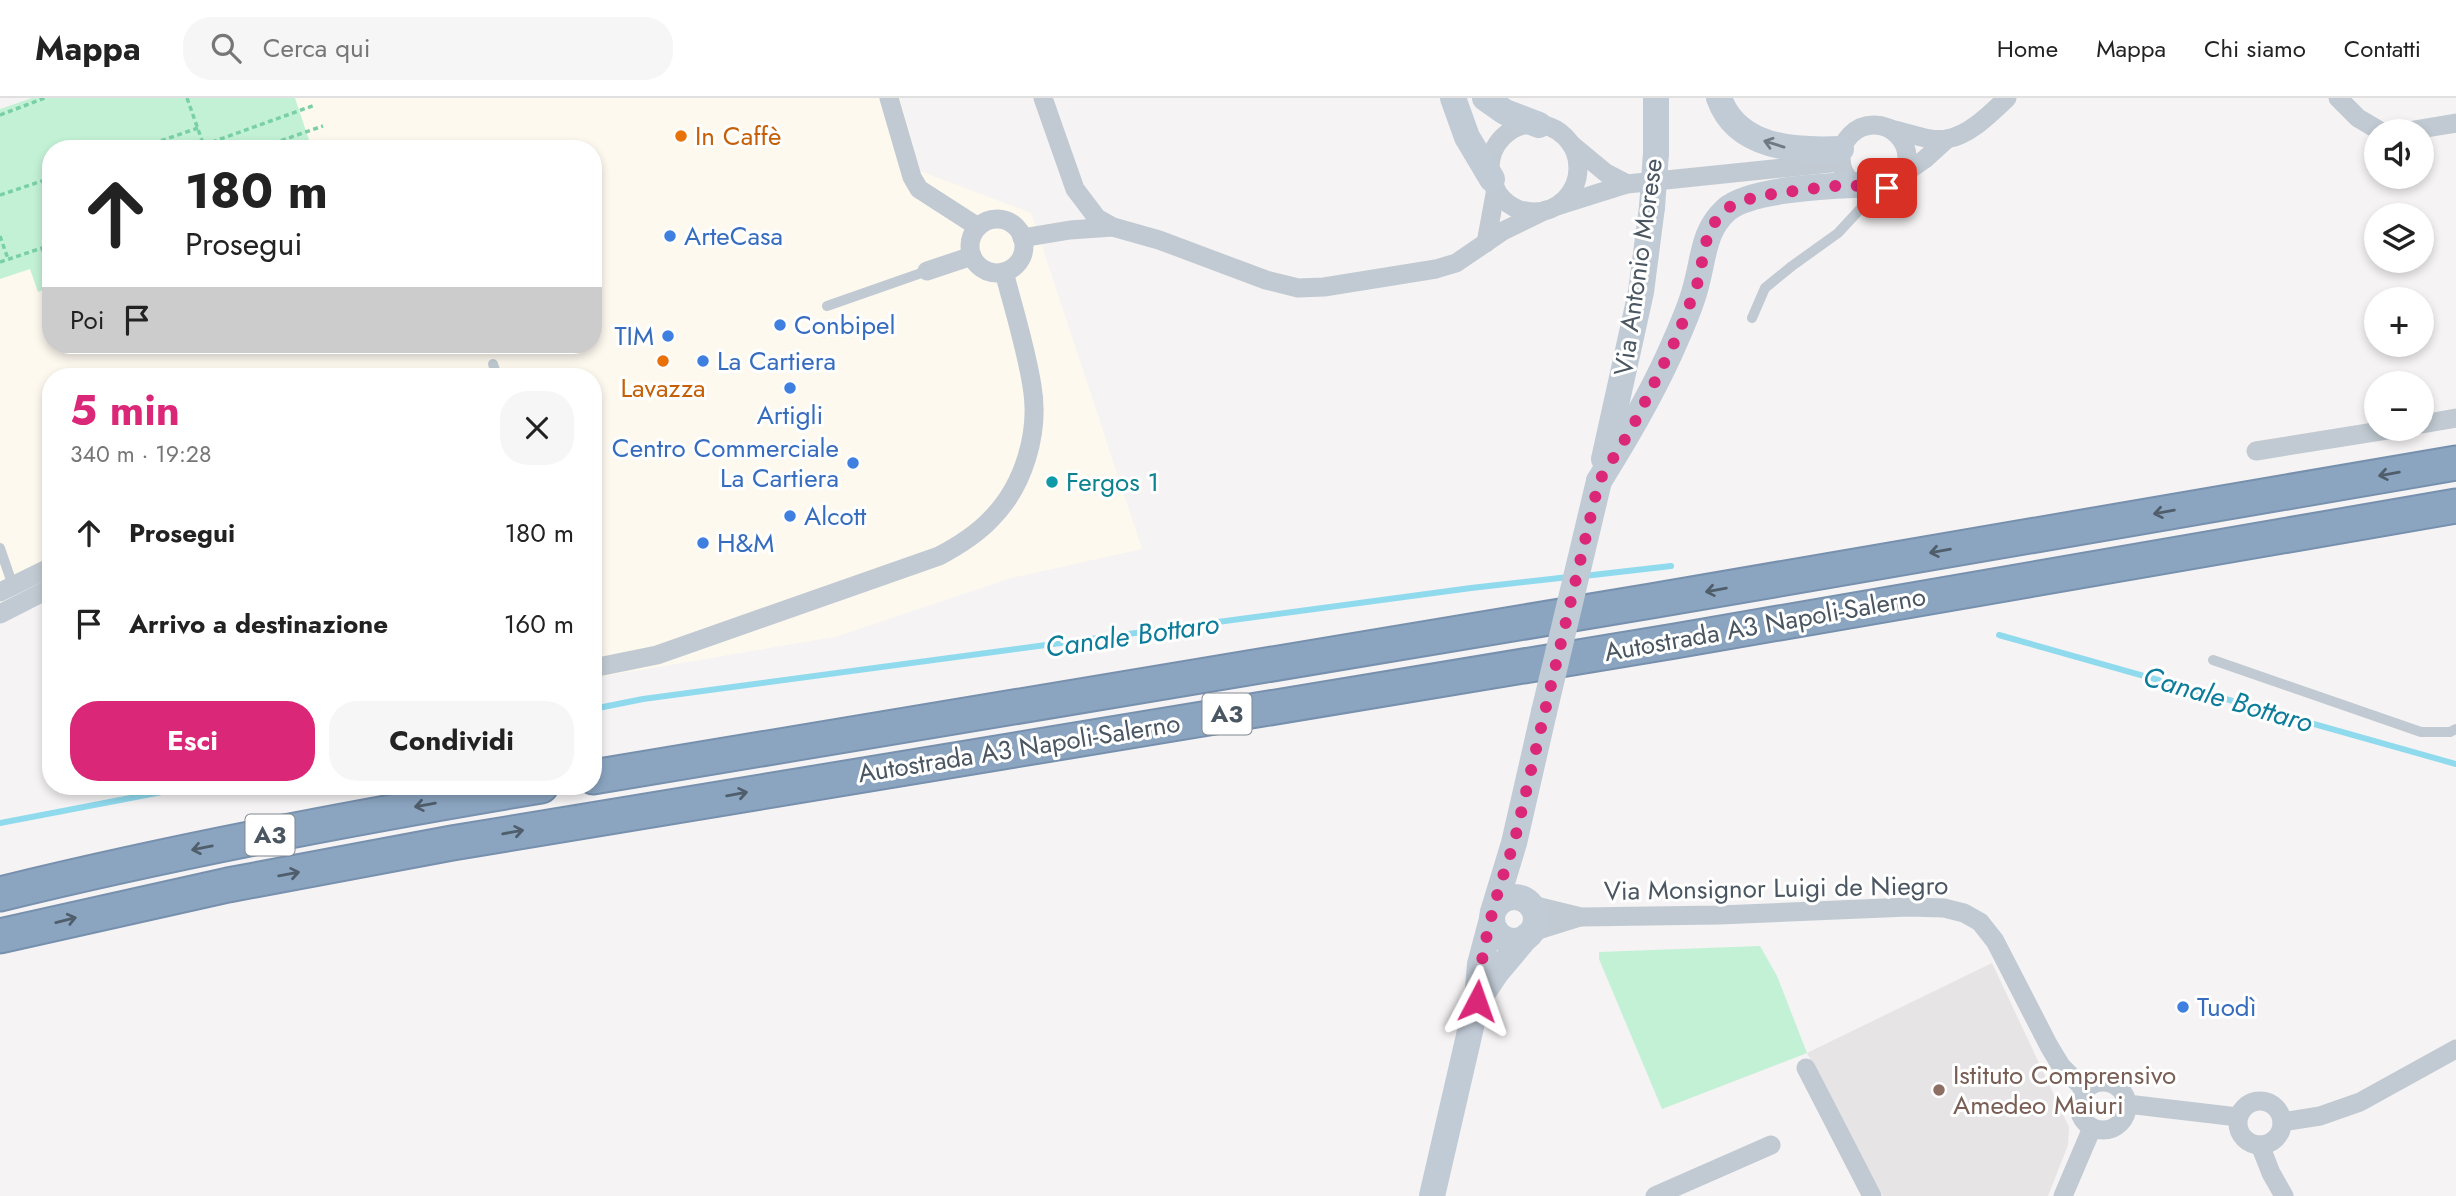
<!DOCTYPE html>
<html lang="it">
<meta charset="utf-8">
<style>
body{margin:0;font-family:Jost,sans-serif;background:#f6f6f6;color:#222;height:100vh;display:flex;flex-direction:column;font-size:26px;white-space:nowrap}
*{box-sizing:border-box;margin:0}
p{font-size:23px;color:#767676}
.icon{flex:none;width:38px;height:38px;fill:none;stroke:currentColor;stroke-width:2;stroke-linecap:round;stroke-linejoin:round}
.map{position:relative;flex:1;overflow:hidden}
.panel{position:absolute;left:42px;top:270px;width:560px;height:427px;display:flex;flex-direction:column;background:#fff;border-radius:28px;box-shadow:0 4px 10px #0003}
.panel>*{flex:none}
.top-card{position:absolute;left:42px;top:42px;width:560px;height:214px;border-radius:28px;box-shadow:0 4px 10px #0003;background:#fff;color:#222;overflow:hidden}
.tools{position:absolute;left:2364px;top:21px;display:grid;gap:14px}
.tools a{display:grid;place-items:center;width:70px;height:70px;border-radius:50%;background:#fff;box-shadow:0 4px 10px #0003;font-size:35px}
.pin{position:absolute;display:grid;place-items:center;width:60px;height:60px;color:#fff;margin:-30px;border-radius:14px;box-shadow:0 4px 10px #0006}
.me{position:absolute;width:77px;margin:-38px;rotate:4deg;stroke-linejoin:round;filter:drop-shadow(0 0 5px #0008)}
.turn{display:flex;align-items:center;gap:24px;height:147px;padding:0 28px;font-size:32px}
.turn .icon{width:91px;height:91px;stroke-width:2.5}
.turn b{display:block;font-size:49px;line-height:60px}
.then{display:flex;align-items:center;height:66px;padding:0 28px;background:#0003;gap:14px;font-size:26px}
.round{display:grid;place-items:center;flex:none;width:74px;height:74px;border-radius:28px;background:#f6f6f6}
.head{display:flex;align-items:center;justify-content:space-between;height:119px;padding:0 28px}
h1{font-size:42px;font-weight:700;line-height:52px;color:#db2777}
.action{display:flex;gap:14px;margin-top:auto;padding:14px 28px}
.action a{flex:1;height:80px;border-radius:28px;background:#db2777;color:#fff;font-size:28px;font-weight:700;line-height:80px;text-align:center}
.action a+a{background:#f6f6f6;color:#222}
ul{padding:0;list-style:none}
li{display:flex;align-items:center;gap:21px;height:91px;padding:0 28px}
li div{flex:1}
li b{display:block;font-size:26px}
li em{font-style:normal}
header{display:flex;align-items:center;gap:42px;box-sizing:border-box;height:98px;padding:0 35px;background:#fff;border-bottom:2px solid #e0e0e0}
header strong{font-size:33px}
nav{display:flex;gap:38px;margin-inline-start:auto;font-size:24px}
.search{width:490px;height:63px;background:#f6f6f6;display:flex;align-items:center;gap:18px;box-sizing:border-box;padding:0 24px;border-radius:28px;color:#767676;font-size:26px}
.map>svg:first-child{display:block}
</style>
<header>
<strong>Mappa</strong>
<div class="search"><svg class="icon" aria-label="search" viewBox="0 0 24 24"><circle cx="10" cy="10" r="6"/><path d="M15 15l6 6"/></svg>Cerca qui</div>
<nav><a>Home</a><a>Mappa</a><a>Chi siamo</a><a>Contatti</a></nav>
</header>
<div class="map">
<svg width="2456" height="1098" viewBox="0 0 2456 1098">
<rect width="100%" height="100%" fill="#f5f3f3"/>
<!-- commercial -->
<path fill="#fdf9ef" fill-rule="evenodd" d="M 32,0 L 900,0 L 920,73 L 1031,115 L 1142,451 L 1011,480 L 835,539 L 593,580 L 593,278 L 51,278 L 51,478 L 0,504 L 0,11 ZM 51,51 L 593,51 L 593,247 L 51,247 Z"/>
<!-- education -->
<polygon fill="#e6e4e5" points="1992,865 2069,1029 2068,1047 2048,1098 1883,1098 1807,955"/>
<!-- green -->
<g fill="#c3f1d5">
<polygon points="32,0 295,0 312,51 51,51 51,189 38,194 30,171 0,181 0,11"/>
<polygon points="1760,848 1777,878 1807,955 1662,1011 1599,861 1599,854"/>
</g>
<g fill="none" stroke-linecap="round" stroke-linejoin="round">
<!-- stream -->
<g stroke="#90daee" stroke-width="6">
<polyline points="1584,478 1671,468"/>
<polyline points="1999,537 2456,666"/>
<polyline points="593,611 643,601 1471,490 1569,479"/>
<polyline points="0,725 193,688"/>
</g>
<!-- highway casing -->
<g stroke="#7690ad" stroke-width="37">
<g id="highway">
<polyline points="593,679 1651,503 2456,365"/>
<path d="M 0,796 C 179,752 360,718 541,688"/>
<polyline points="0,838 228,787 452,745 1675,543 2456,408"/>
</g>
</g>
<!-- path -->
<g stroke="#7ad0a6" stroke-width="3.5" stroke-dasharray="5 3.5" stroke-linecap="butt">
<polyline points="187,0 205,51"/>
<polyline points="0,17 45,0"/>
<polyline points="204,47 315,7"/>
<polyline points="137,51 198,30"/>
<polyline points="257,51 323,28"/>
<polyline points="0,97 51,80"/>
<polyline points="0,138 8,161"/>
<polyline points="42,150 51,173"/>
<polyline points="0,164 51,147"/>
</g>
<!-- lane -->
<g stroke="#c1cad2" stroke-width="10">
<polyline points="827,208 927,173"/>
<polyline points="1752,220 1765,190 1792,168 1838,135 1877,93"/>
<polyline points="493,266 497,278"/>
<polyline points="0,450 13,488"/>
<polyline points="2213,562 2421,634 2450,634 2456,631"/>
</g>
<!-- street -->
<g stroke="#c1cad2" stroke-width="19">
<polyline points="889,0 912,79 919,91 978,129"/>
<polyline points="1043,0 1075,91 1097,120 1113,129 1159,142 1266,182 1298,190 1324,189 1436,171 1456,165 1503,133 1546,112"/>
<polyline points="2338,0 2358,20 2380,33"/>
<circle cx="1534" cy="70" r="44"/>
<circle cx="1874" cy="60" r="33"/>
<path d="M 1891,31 C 1908,35 1930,44 1947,41 C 1970,37 1991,15 2007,0"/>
<polyline points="2408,33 2456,25"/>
<polyline points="1571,46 1606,75 1627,86"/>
<polyline points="1902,77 1925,61 1947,41"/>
<polyline points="1557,108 1627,86 1841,64"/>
<circle cx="997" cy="148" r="27"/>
<polyline points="1022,140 1070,132 1113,129"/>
<polyline points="1486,145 1496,91"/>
<polyline points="927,173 972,158"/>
<polyline points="2422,326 2456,320"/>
<polyline points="2256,353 2393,331"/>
<polyline points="0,494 51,469"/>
<polyline points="0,516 51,490"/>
<path d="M 593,570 L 657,557 L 939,458 C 958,448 976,437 991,421 C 1024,388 1040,334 1032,288 C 1026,250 1014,212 1004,174"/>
<polyline points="1532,807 1581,819 1719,817 1908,809 1944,810 1964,815 1980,824 1995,843 2049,948 2061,968 2085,992"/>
<polyline points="1532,834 1580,819"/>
<polyline points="1806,970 1872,1098"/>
<circle cx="2103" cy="1008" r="24"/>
<circle cx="2260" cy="1025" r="22"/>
<polyline points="2127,1006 2238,1019"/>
<polyline points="2282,1024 2320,1018 2360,1004 2456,951"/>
<polyline points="2260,1047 2271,1075 2284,1098"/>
<polyline points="1655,1098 1771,1047"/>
<polyline points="2063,1098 2092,1030"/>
</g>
<!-- secondary -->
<g stroke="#c1cbd6" stroke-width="26">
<polyline points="1453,0 1467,39 1492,81"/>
<polyline points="1485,0 1505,14 1539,27"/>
<path d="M 1719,0 C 1737,51 1796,53 1841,51"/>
<polyline points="1656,55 1656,0"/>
<polyline points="1604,361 1641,194 1652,109"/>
<path d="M 1599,383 C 1628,337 1656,289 1677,239 C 1685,221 1693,202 1697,184 C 1704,157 1704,132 1726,112 C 1748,92 1825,88 1855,87"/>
<circle cx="1514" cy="821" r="22"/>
<polyline points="1493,814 1514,745 1544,614"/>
<polyline points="1478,902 1496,875 1527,838"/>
<polyline points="1432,1098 1477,903 1480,866 1492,821"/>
</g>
<!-- highway -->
<use href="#highway" stroke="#8ba5c1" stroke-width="33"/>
<!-- secondary-bridge -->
<g stroke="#c1cbd6" stroke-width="26">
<polyline points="1652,109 1656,55"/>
<polyline points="1544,614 1599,383"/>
</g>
</g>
<!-- one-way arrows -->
<defs><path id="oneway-shaft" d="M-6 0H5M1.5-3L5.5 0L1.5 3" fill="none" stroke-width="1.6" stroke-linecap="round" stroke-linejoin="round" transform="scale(1.75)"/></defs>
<use stroke="#6e7984" href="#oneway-shaft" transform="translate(1774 46) rotate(-163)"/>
<g stroke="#505e6b">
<use href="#oneway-shaft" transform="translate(2389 376) rotate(170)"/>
<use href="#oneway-shaft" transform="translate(2164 414) rotate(170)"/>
<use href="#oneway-shaft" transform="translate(1940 453) rotate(170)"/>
<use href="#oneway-shaft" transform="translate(1716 492) rotate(170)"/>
<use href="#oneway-shaft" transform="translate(737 696) rotate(-10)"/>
<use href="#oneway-shaft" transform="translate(425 707) rotate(170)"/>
<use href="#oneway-shaft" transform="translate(513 734) rotate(-10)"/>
<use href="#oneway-shaft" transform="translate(202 750) rotate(169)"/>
<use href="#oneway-shaft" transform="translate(289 776) rotate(-10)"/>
<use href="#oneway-shaft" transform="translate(66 822) rotate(-14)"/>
</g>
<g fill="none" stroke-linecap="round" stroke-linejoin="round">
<!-- route -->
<path stroke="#db2777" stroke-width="12" stroke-dasharray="0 21.6" d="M 1477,903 C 1481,849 1496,796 1514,745 L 1599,383 L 1632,330 L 1677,239 L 1697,187 L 1709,131 L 1727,110 L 1757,98 L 1833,88 L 1855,87 L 1869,93 L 1887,90"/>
</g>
<!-- markers -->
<g fill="#e8710a" stroke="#fff" stroke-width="2.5">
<circle cx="681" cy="38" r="7"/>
<circle cx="663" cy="263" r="7"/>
</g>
<g fill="#3f7fe0" stroke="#fff" stroke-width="2.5">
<circle cx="670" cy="138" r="7"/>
<circle cx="780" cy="227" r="7"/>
<circle cx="668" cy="238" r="7"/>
<circle cx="703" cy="263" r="7"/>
<circle cx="790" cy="290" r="7"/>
<circle cx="853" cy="365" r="7"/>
<circle cx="790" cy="418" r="7"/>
<circle cx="703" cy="445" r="7"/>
<circle cx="2183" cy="909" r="7"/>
</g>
<circle fill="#0f9aa8" stroke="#fff" stroke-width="2.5" cx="1052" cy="384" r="7"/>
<circle fill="#8d6e63" stroke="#fff" stroke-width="2.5" cx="1939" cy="992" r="7"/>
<g text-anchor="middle" stroke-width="6" stroke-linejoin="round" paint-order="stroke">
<!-- shield labels -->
<g fill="#fff" stroke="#808990" stroke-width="2">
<rect x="1202.5" y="595.5" width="49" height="41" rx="5"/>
<rect x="245.5" y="716.5" width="49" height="41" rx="5"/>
</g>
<g font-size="24" font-weight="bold" fill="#4a5661">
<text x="1227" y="624">A3</text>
<text x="270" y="745">A3</text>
</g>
<!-- food labels -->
<g font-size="26" fill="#c56008" stroke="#fff" text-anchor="start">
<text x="695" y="47">In Caffè</text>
<text x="663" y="299" text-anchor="middle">Lavazza</text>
</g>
<!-- shop labels -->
<g font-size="26" fill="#366cbe" stroke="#fff" text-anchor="start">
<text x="684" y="147">ArteCasa</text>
<text x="794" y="236">Conbipel</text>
<text x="654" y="247" text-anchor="end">TIM</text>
<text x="717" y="272">La Cartiera</text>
<text x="790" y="326" text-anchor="middle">Artigli</text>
<text x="839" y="359" text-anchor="end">Centro Commerciale<tspan x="839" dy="30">La Cartiera</tspan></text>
<text x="804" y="427">Alcott</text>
<text x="717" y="454">H&amp;M</text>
<text x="2197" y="918">Tuodì</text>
</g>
<!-- street labels -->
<g font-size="26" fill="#4a5661" stroke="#fff">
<text transform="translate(1638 169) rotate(-82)" y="9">Via Antonio Morese</text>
<text transform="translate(1765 526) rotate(-10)" y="9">Autostrada A3 Napoli-Salerno</text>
<text transform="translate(1019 650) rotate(-9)" y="9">Autostrada A3 Napoli-Salerno</text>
<text transform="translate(1776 790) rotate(-1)" y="9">Via Monsignor Luigi de Niegro</text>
</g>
<!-- culture labels -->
<g font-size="26" fill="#0d838f" stroke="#fff" text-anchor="start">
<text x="1066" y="393">Fergos 1</text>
</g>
<!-- education labels -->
<g font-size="26" fill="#785e54" stroke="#fff" text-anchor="start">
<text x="1953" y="986">Istituto Comprensivo<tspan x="1953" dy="30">Amedeo Maiuri</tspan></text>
</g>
<!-- water labels -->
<g font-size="28" font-style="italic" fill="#0c7c9b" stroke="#fff">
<text transform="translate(1132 537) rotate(-8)" y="10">Canale Bottaro</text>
<text transform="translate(2228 601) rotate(16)" y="10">Canale Bottaro</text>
</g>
</g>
</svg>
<div class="tools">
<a><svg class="icon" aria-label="sound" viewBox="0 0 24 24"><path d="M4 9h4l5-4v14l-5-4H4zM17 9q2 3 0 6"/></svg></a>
<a><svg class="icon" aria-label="layers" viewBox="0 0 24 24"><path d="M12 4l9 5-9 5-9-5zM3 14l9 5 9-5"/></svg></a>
<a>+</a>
<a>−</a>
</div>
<div class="pin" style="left:1887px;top:90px;background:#d93025"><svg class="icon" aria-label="arrive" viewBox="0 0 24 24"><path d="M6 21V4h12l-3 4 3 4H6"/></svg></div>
<svg class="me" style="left:1477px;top:903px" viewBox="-20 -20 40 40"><path d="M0-17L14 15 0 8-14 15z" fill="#db2777" stroke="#fff" stroke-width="4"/></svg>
<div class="top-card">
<div class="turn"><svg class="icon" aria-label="ahead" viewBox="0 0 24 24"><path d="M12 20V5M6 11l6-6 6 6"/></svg><div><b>180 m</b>Prosegui</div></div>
<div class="then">Poi<svg class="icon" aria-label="arrive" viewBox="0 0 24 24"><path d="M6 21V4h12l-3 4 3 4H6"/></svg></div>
</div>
<section class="panel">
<div class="head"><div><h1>5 min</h1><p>340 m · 19:28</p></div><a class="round"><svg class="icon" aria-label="close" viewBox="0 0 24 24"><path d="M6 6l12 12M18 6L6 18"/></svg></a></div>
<ul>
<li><svg class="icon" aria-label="ahead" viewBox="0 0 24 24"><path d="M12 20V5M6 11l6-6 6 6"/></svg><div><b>Prosegui</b></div><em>180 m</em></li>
<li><svg class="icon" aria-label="arrive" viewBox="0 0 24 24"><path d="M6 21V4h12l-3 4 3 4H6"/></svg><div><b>Arrivo a destinazione</b></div><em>160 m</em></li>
</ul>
<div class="action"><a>Esci</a><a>Condividi</a></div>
</section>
</div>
